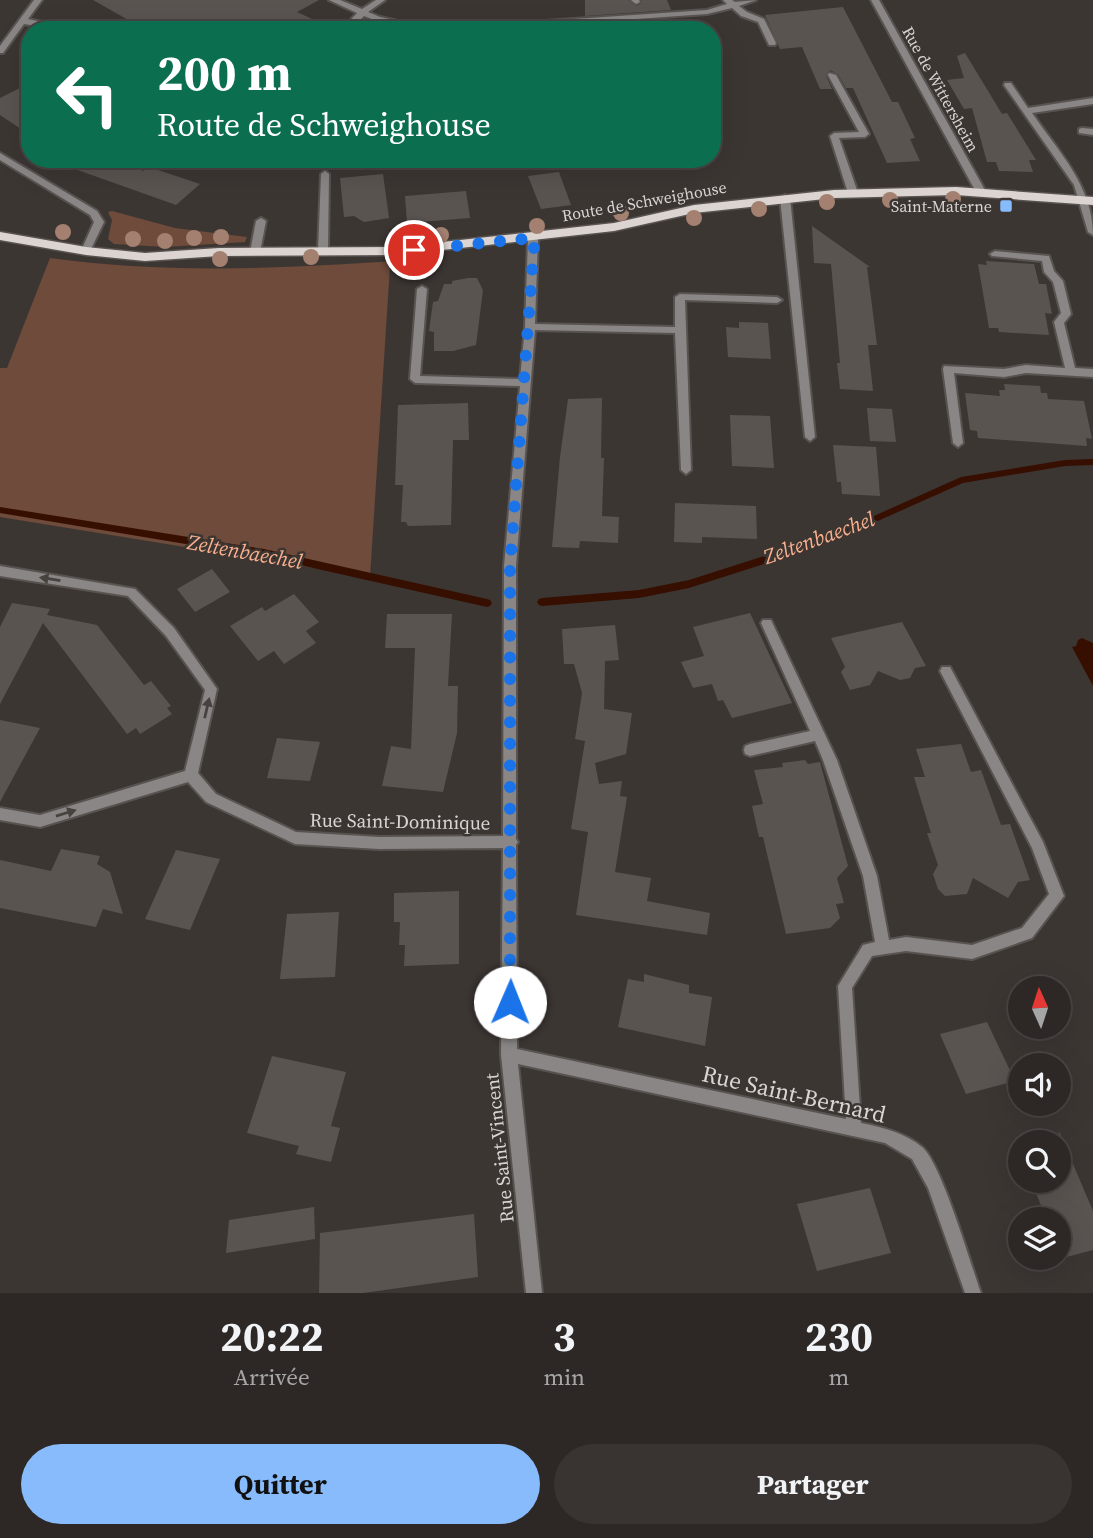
<!DOCTYPE html>
<html lang="fr">
<meta charset="utf-8">
<style>
body{margin:0;font-family:"Source Serif 4",serif;background:#393432;color:#f1f3f6;height:100vh;display:flex;flex-direction:column;font-size:26px;white-space:nowrap}
*{box-sizing:border-box;margin:0}
p{font-size:23px;color:#a7a6a7}
.icon{flex:none;width:38px;height:38px;fill:none;stroke:currentColor;stroke-width:2;stroke-linecap:round;stroke-linejoin:round}
.map{position:relative;height:1293px;overflow:hidden}
.panel{display:flex;flex-direction:column;background:#2d2826;flex:1}
.panel>*{flex:none}
.hud{position:absolute;left:21px;top:21px;width:700px;height:147px;border-radius:28px;box-shadow:0 7px 28px #0002,0 0 0 2px #484443;background:#0b6e4f;color:#fff;overflow:hidden}
.needle{width:46px;rotate:357deg}
.tools{position:absolute;left:1008px;top:976px;display:grid;gap:14px}
.tools a{display:grid;place-items:center;width:63px;height:63px;border-radius:50%;background:#2d2826;box-shadow:0 7px 28px #0002,0 0 0 2px #484443;font-size:35px}
.pin{position:absolute;display:grid;place-items:center;width:60px;height:60px;color:#fff;margin:-30px;border:4px solid #fff;border-radius:50%;box-shadow:0 2px 7px #0007}
.me{position:absolute;width:77px;margin:-38px;rotate:1deg;stroke-linejoin:round;filter:drop-shadow(0 0 5px #0008)}
.turn{display:flex;align-items:center;gap:24px;height:147px;padding:0 21px;font-size:32px}
.turn .icon{width:91px;height:91px;stroke-width:2.5}
.turn b{display:block;font-size:49px;line-height:60px}
.eta{display:flex;justify-content:space-evenly;align-items:center;height:119px;text-align:center}
.eta b{font-size:42px;font-weight:700;line-height:49px}
.primary-button{display:flex;gap:14px;margin-top:auto;padding:14px 21px}
.primary-button a{flex:1;height:80px;border-radius:42px;background:#87bbfb;color:#111;font-size:28px;font-weight:700;line-height:80px;text-align:center}
.primary-button a+a{background:#393432;color:#f1f3f6}
.map>svg:first-child{display:block}
</style>
<div class="map">
<svg width="1093" height="1293" viewBox="0 0 1093 1293">
<rect width="100%" height="100%" fill="#3c3633"/>
<!-- green -->
<g fill="#6e4b3b">
<polygon points="112,211 175,228 247,237 245,242 165,247 114,244 108,239 112,220 108,212"/>
<path d="M 50,258 C 169,275 301,268 420,259 L 421,264 L 390,266 L 370,577 L 0,517 L 0,368 L 7,368 Z"/>
</g>
<!-- water -->
<polygon fill="#360f00" points="1082,638 1093,643 1093,686 1072,647 1076,646 1078,640"/>
<g fill="none" stroke-linecap="round" stroke-linejoin="round">
<!-- stream -->
<g fill="#360f00" fill-rule="evenodd">
<polygon points="1093,459 1093,465 1065,466 963,483 871,524 767,563 689,588 639,598 542,606 539,605 537,602 539,599 542,598 639,590 689,580 761,557 865,520 961,477 1065,460"/>
<polygon points="0,507 264,549 487,599 490,600 492,603 490,606 487,607 264,557 0,513"/>
</g>
</g>
<!-- building -->
<g fill="#5a5451">
<polygon points="93,0 319,0 297,12 336,30 146,30"/>
<polygon points="585,0 628,0 637,6 642,3 642,0 667,0 671,10 585,16"/>
<polygon points="843,7 892,102 898,102 915,138 910,139 920,161 887,163 853,88 846,88 838,74 830,70 826,76 832,89 820,89 802,47 780,49 765,15"/>
<polygon points="675,19 680,30 585,30 585,25"/>
<polygon points="965,53 1002,114 1007,113 1036,160 1029,160 1033,172 999,171 996,162 987,162 972,108 964,109 947,80 964,78 957,56"/>
<polygon points="30,83 30,135 0,115 0,98"/>
<polygon points="59,159 124,159 143,171 149,167 200,184 176,205 58,163"/>
<polygon points="559,172 571,205 541,209 528,176"/>
<polygon points="383,174 389,218 364,222 354,216 344,217 340,178"/>
<polygon points="466,191 470,218 407,223 405,196"/>
<polygon points="812,226 870,267 867,267 877,345 868,345 873,391 840,389 837,363 840,363 831,264 814,263"/>
<polygon points="986,261 1034,264 1039,284 1046,284 1052,314 1045,313 1049,335 999,332 998,328 989,328 978,264 987,265"/>
<polygon points="468,278 477,278 483,290 476,345 453,351 434,351 434,332 429,331 433,302 438,301 444,284 452,284 452,281"/>
<polygon points="739,322 768,323 771,359 728,357 726,327 739,328"/>
<polygon points="1004,384 1040,386 1041,393 1047,393 1048,399 1084,401 1092,439 1086,438 1087,446 978,438 977,431 970,430 965,393 1000,396 999,390 1005,390"/>
<polygon points="602,398 601,458 604,458 602,516 619,517 618,543 580,541 579,548 552,547 560,457 568,399"/>
<polygon points="468,403 469,440 453,440 451,525 408,526 406,522 401,522 403,485 395,485 398,405"/>
<polygon points="867,408 892,409 896,442 870,441"/>
<polygon points="730,415 770,416 774,468 732,466"/>
<polygon points="833,445 876,447 880,496 842,494 841,482 837,482"/>
<polygon points="675,503 756,506 757,539 702,537 702,543 674,542"/>
<polygon points="212,569 230,592 195,612 177,589"/>
<polygon points="294,594 319,622 306,631 316,643 284,664 274,651 258,661 230,626 262,607 265,611"/>
<polygon points="12,603 50,609 47,615 97,625 144,685 151,681 171,706 167,708 172,714 140,734 136,728 127,734 43,623 0,704 0,627"/>
<polygon points="750,613 792,703 732,718 723,700 718,701 712,684 693,688 681,662 704,656 693,627"/>
<polygon points="387,614 452,614 448,686 458,686 457,733 443,792 382,786 391,746 411,749 415,648 385,648"/>
<polygon points="902,622 926,666 915,668 910,678 900,680 878,671 870,685 850,690 841,672 845,667 831,638"/>
<polygon points="615,625 619,660 605,661 604,709 632,713 626,754 595,763 599,784 622,781 620,796 627,797 615,872 651,878 647,901 710,913 707,935 576,915 588,832 571,829 585,741 575,739 582,693 574,664 564,664 562,629"/>
<polygon points="0,720 40,728 0,802"/>
<polygon points="277,738 320,742 310,781 267,778"/>
<polygon points="961,744 971,772 981,770 1001,825 1010,824 1030,880 1018,882 1008,898 973,878 967,894 945,896 938,889 933,874 938,865 927,833 931,833 914,777 925,777 916,749"/>
<polygon points="805,760 808,764 820,762 848,866 837,878 844,903 836,904 840,918 830,928 786,934 763,837 759,837 752,806 763,804 754,770 783,767 782,763"/>
<polygon points="61,849 100,856 97,864 110,872 123,914 103,909 96,927 0,908 0,860 51,871"/>
<polygon points="176,850 220,859 190,930 145,919"/>
<polygon points="459,891 459,964 404,966 405,945 399,945 400,922 394,922 394,893"/>
<polygon points="339,912 335,977 280,979 287,914"/>
<polygon points="644,974 689,985 689,993 712,997 705,1046 618,1027 628,979 644,982"/>
<polygon points="987,1022 1015,1081 966,1094 940,1034"/>
<polygon points="272,1056 346,1072 331,1126 340,1128 331,1162 296,1154 299,1146 247,1133"/>
<polygon points="1059,1131 1093,1211 1093,1250 1059,1259 1059,1220 1047,1220 1031,1181 1059,1181"/>
<polygon points="870,1188 891,1253 817,1271 797,1204"/>
<polygon points="314,1207 315,1239 226,1253 229,1220"/>
<polygon points="474,1214 478,1277 363,1293 319,1293 320,1233"/>
</g>
<g fill="none" stroke-linecap="round" stroke-linejoin="round">
<!-- minor casing -->
<g stroke="#585350" stroke-width="4">
<g id="minor">
<polygon points="34,0 42,0 28,19 79,30 60,30 24,24 3,53 0,53 0,46"/>
<path d="M 329,0 L 340,0 L 362,9 L 376,0 L 385,0 L 368,12 L 380,17 L 437,30 C 412,30 386,25 364,16 L 350,30 L 341,30 L 357,13 Z"/>
<polygon points="631,0 639,0 640,2 636,4"/>
<polygon points="723,0 732,0 735,2 756,0 739,6 747,12 764,19 776,43 775,45 769,45 758,22 741,16 732,8 707,14 480,30 438,30 442,28 707,10 727,4"/>
<polygon points="871,0 879,0 986,192 984,194 981,195 976,192"/>
<polygon points="829,73 836,75 869,134 865,137 839,138 858,193 853,196 848,193 830,136 834,133 859,132 828,75"/>
<path d="M 1005,83 L 1011,83 L 1028,108 L 1093,98 L 1093,104 L 1032,113 C 1058,151 1093,186 1093,235 L 1088,232 L 1074,185 L 1004,85 Z"/>
<polygon points="1082,128 1093,129 1093,135 1079,133 1079,129"/>
<polygon points="0,153 97,211 104,222 89,253 83,253 81,251 94,222 90,215 0,160"/>
<polygon points="325,171 329,174 328,251 323,254 318,251 321,174"/>
<polygon points="785,195 790,198 815,437 810,441 805,437 780,198"/>
<polygon points="261,218 266,221 260,252 255,255 250,252 256,221"/>
<path d="M 533,235 L 538,238 L 535,324 L 675,327 L 675,297 L 680,294 L 777,297 L 782,300 L 777,303 L 685,300 L 691,470 L 686,474 L 681,470 L 675,333 L 535,330 L 516,566 L 516,839 L 518,842 L 516,845 L 517,1049 L 846,1119 L 838,986 L 863,945 L 875,942 L 863,876 L 823,760 L 815,741 L 750,756 L 745,754 L 744,750 L 745,746 L 750,744 L 810,731 L 761,623 L 763,620 L 771,620 L 837,760 L 877,876 L 889,940 L 906,937 L 972,945 L 1022,928 L 1049,894 L 1032,848 L 940,671 L 942,667 L 950,667 L 1043,842 L 1064,896 L 1032,938 L 972,959 L 906,951 L 872,956 L 852,988 L 861,1123 C 882,1127 905,1133 922,1147 C 941,1162 971,1265 981,1293 L 965,1293 L 928,1188 L 912,1159 L 885,1143 L 518,1064 L 542,1293 L 526,1293 L 501,1055 L 503,848 L 379,849 L 295,844 L 206,802 L 188,782 L 40,827 L 0,820 L 0,808 L 40,815 L 185,771 L 205,690 L 166,636 L 128,596 L 0,576 L 0,566 L 135,589 L 174,628 L 217,689 L 198,773 L 216,794 L 296,832 L 379,837 L 503,836 L 504,566 L 520,386 L 415,383 L 410,379 L 417,289 L 422,286 L 427,289 L 420,376 L 520,379 L 525,327 L 528,238 Z"/>
<polygon points="995,251 1049,256 1054,271 1063,281 1071,314 1064,323 1075,368 1093,369 1093,377 1026,373 1004,377 954,373 963,443 958,447 953,443 943,369 944,366 1004,369 1026,365 1065,368 1054,322 1061,313 1053,282 1044,272 1042,261 992,256 990,254"/>
</g>
</g>
<!-- major casing -->
<g stroke="#585350" stroke-width="3">
<polygon id="major" points="956,187 1093,197 1093,205 956,195 834,198 694,213 614,231 397,255 219,256 145,261 86,255 0,240 0,232 86,247 145,253 219,248 397,247 614,223 694,205 834,190"/>
</g>
<!-- minor -->
<use href="#minor" fill="#898685" fill-rule="evenodd"/>
<!-- major -->
<use href="#major" fill="#dbd4d1" fill-rule="evenodd"/>
</g>
<!-- trees -->
<g fill="#a48071">
<circle cx="953" cy="199" r="8"/>
<circle cx="890" cy="200" r="8"/>
<circle cx="827" cy="202" r="8"/>
<circle cx="759" cy="209" r="8"/>
<circle cx="621" cy="213" r="8"/>
<circle cx="694" cy="218" r="8"/>
<circle cx="537" cy="226" r="8"/>
<circle cx="63" cy="232" r="8"/>
<circle cx="441" cy="235" r="8"/>
<circle cx="221" cy="237" r="8"/>
<circle cx="194" cy="238" r="8"/>
<circle cx="133" cy="239" r="8"/>
<circle cx="165" cy="241" r="8"/>
<circle cx="311" cy="257" r="8"/>
<circle cx="220" cy="259" r="8"/>
</g>
<!-- one-way arrows -->
<defs><path id="oneway-solid" d="M-6-.8H1V-3.2L6.5 0L1 3.2V.8H-6Z" transform="scale(1.75)"/></defs>
<g fill="#48423f">
<use href="#oneway-solid" transform="translate(50 579) rotate(-171)"/>
<use href="#oneway-solid" transform="translate(207 708) rotate(-77)"/>
<use href="#oneway-solid" transform="translate(66 813) rotate(-17)"/>
</g>
<g fill="none" stroke-linecap="round" stroke-linejoin="round">
<!-- route -->
<polyline stroke="#1a73e8" stroke-width="12" stroke-dasharray="0 21.6" points="414,250 533,238 534,246 510,566 510,1002"/>
</g>
<!-- markers -->
<rect fill="#87bbfb" stroke="#3c3633" stroke-width="2.5" x="999" y="199" width="14" height="14" rx="3.5"/>
<g text-anchor="middle" stroke-width="5" stroke-linejoin="round" paint-order="stroke">
<!-- far-street labels -->
<g font-size="16" fill="#d9d5d4" stroke="#3c3633">
<text transform="translate(941 89) rotate(61)" y="6">Rue de Wittersheim</text>
<text transform="translate(644 201) rotate(-10)" y="6">Route de Schweighouse</text>
</g>
<!-- far-poi labels -->
<g font-size="16" fill="#d9d5d4" stroke="#3c3633" text-anchor="end">
<text x="992" y="212">Saint-Materne</text>
</g>
<!-- street labels -->
<g font-size="19" fill="#d9d5d4" stroke="#3c3633">
<text transform="translate(400 821) rotate(1)" y="7">Rue Saint-Dominique</text>
<text transform="translate(499 1148) rotate(-96)" y="7">Rue Saint-Vincent</text>
</g>
<!-- water labels -->
<g font-size="21" font-style="italic" fill="#fbb08f" stroke="#3c3633">
<text transform="translate(819 538) rotate(-20)" y="7">Zeltenbaechel</text>
<text transform="translate(245 552) rotate(10)" y="7">Zeltenbaechel</text>
</g>
<!-- near-street labels -->
<g font-size="23" fill="#d9d5d4" stroke="#3c3633">
<text transform="translate(794 1094) rotate(13)" y="8">Rue Saint-Bernard</text>
</g>
</g>
</svg>
<div class="tools">
<a><svg class="needle" viewBox="-14 -14 28 28"><path d="M0-13l5 13h-10z" fill="#e53935"/><path d="M0 13l5-13h-10z" fill="#a7a6a7"/></svg></a>
<a><svg class="icon" aria-label="sound" viewBox="0 0 24 24"><path d="M4 9h4l5-4v14l-5-4H4zM17 9q2 3 0 6"/></svg></a>
<a><svg class="icon" aria-label="search" viewBox="0 0 24 24"><circle cx="10" cy="10" r="6"/><path d="M15 15l6 6"/></svg></a>
<a><svg class="icon" aria-label="layers" viewBox="0 0 24 24"><path d="M12 4l9 5-9 5-9-5zM3 14l9 5 9-5"/></svg></a>
</div>
<div class="pin" style="left:414px;top:250px;background:#d93025"><svg class="icon" aria-label="arrive" viewBox="0 0 24 24"><path d="M6 21V4h12l-3 4 3 4H6"/></svg></div>
<svg class="me" style="left:510px;top:1002px" viewBox="-20 -20 40 40"><circle r="19" fill="#fff"/><path d="M0-13L10 11 0 6-10 11z" fill="#1a73e8"/></svg>
<div class="hud">
<div class="turn"><svg class="icon" aria-label="left" viewBox="0 0 24 24"><path d="M17 20v-9H6M10 6l-5 5 5 5"/></svg><div><b>200 m</b>Route de Schweighouse</div></div>
</div>
</div>
<section class="panel">
<div class="eta">
<div><b>20:22</b><p>Arrivée</p></div>
<div><b>3</b><p>min</p></div>
<div><b>230</b><p>m</p></div>
</div>
<div class="primary-button"><a>Quitter</a><a>Partager</a></div>
</section>
